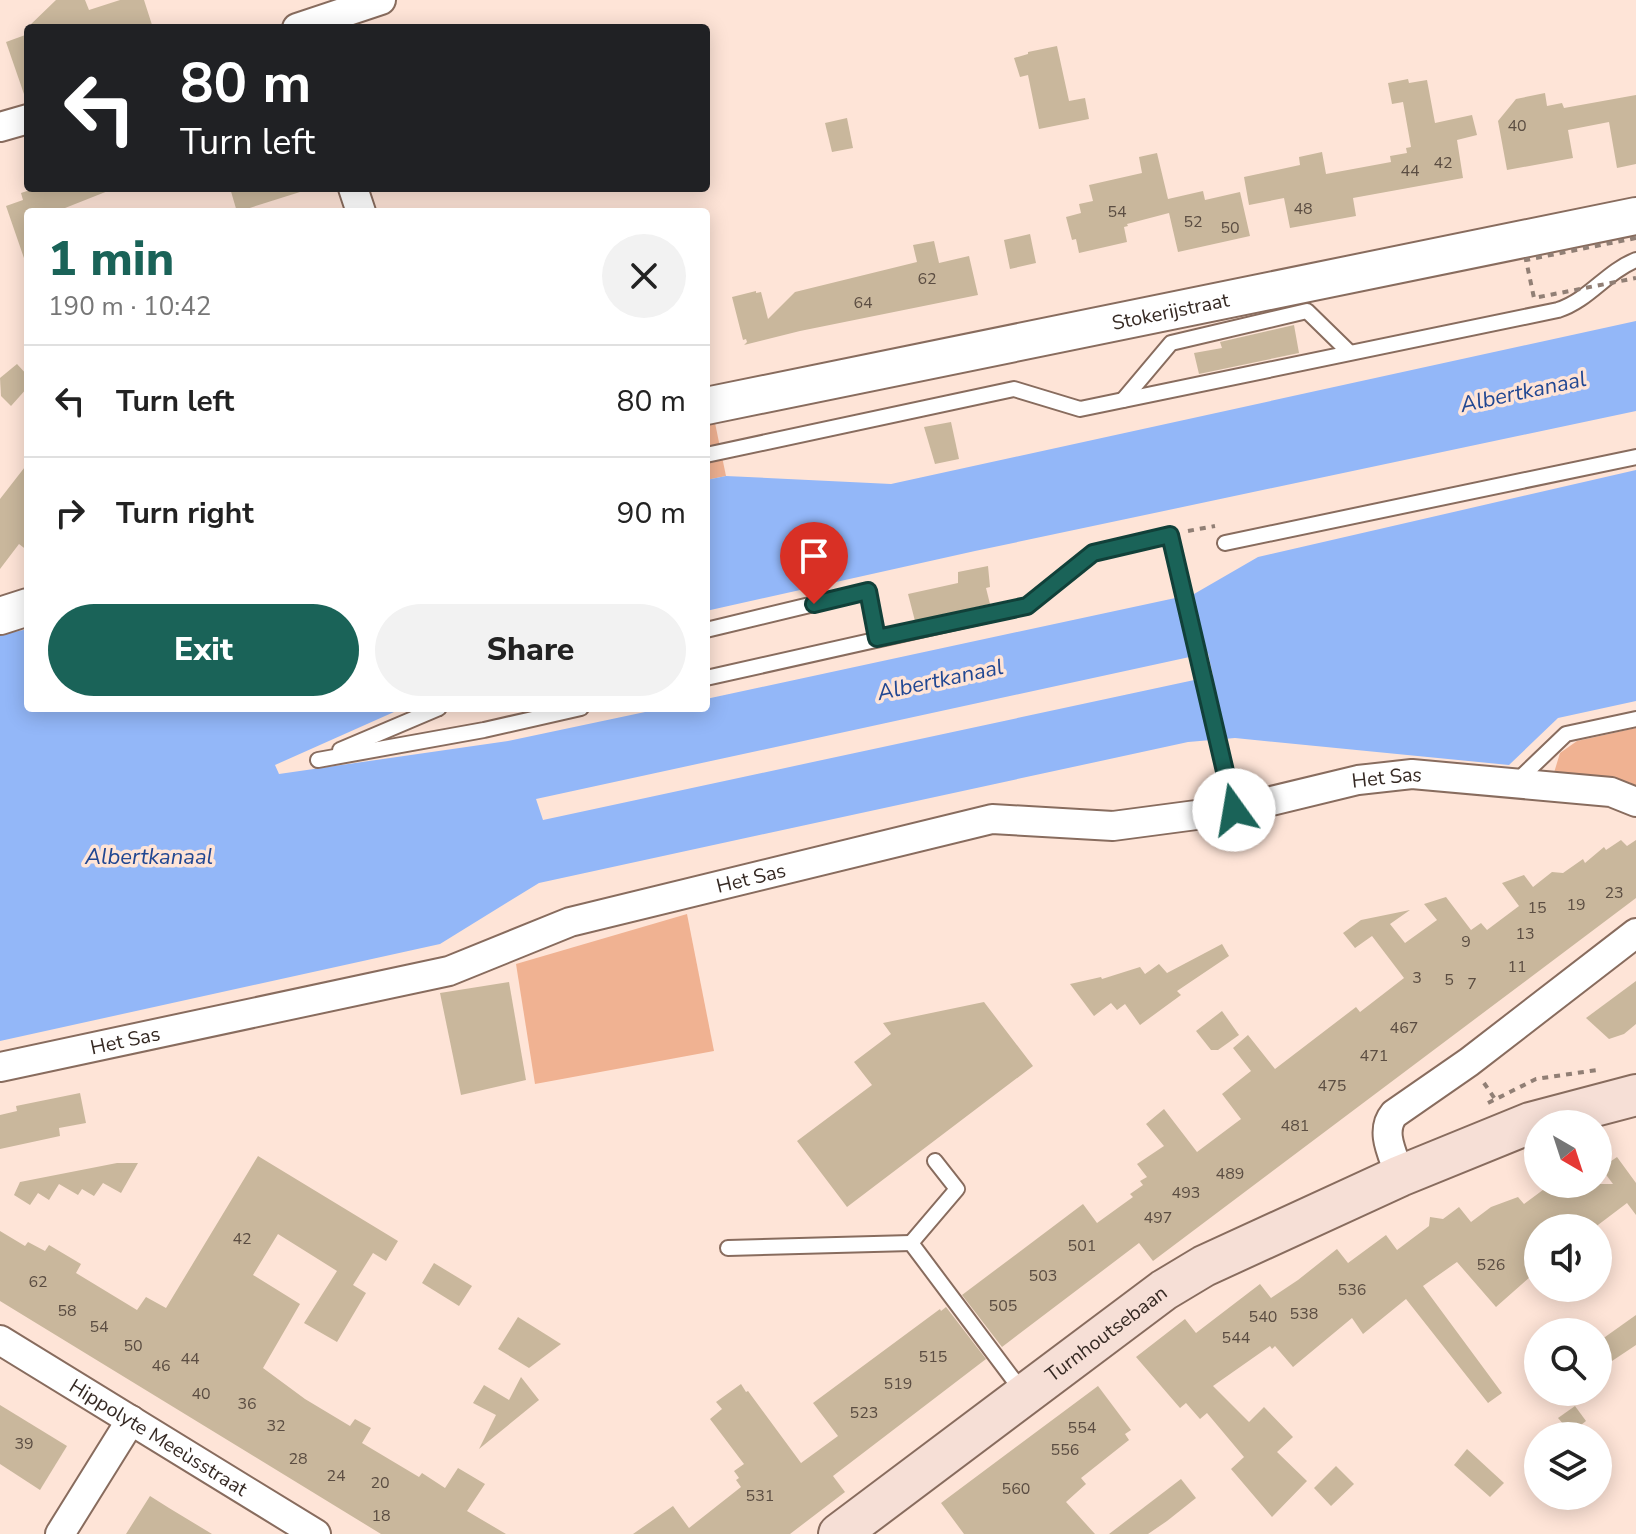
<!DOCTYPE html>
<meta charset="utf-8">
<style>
body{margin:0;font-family:"Nunito Sans",sans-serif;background:#f2f2f2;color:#222;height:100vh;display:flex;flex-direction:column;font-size:30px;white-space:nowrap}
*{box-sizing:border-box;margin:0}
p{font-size:26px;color:#767676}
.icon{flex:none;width:44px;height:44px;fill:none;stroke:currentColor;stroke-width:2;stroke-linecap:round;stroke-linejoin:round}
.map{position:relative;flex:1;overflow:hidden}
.details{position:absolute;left:24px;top:208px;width:686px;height:504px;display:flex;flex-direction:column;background:#fff;border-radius:8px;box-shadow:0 4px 20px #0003}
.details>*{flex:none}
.banner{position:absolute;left:24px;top:24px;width:686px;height:168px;border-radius:8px;box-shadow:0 4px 20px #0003;background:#202124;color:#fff;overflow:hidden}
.needle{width:52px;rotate:141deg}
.fabs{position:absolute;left:1524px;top:1110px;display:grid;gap:16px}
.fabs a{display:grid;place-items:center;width:88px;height:88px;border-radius:50%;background:#fff;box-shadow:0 4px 20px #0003;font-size:40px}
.pin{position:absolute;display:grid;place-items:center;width:68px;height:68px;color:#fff;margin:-82px -34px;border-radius:50% 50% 50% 0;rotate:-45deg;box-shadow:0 0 8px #0007}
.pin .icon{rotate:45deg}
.me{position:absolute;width:88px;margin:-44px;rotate:347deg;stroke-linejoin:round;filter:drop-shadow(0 0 6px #0008)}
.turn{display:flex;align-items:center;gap:28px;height:168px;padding:0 24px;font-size:36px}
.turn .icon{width:104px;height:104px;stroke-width:2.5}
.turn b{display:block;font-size:56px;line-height:68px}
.round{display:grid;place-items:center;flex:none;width:84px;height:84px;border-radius:42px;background:#f2f2f2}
.overview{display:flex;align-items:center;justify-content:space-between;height:136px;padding:0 24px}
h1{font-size:48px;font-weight:800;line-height:60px;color:#1a6358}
.primary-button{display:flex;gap:16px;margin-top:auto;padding:16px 24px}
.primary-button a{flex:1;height:92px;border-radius:48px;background:#1a6358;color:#fff;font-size:32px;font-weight:800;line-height:92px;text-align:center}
.primary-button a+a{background:#f2f2f2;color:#222}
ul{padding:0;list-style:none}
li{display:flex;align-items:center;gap:24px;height:112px;padding:0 24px;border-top:2px solid #e0e0e0}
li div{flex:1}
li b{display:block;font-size:30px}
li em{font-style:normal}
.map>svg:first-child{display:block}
</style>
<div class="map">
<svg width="1636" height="1534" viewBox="0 0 1636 1534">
<rect width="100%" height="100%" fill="#fee4d7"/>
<!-- green -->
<g fill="#f0b292">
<polygon points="715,423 726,476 706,480 706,425"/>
<polygon points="1636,728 1636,786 1629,782 1553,776 1560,753 1577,741"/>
<polygon points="687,914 714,1051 535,1084 516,964"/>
</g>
<!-- water -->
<g fill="#93b7f8" fill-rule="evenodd">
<polygon points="1636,321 1636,411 975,551 706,611 706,480 726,476 891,484"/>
<path d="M 1636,470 L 1636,701 L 1558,718 L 1509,765 L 1235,738 L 1188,742 L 539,883 L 440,944 L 0,1041 L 0,635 L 28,629 L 28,708 L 403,708 L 275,765 L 279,774 L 508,741 L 664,708 L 706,708 L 706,699 L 1194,594 L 1258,557 ZM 1208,653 L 1213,676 L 543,820 L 536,799 Z"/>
</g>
<!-- building -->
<g fill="#c9b79c">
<polygon points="56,0 85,0 89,10 120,0 144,0 153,28 27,28"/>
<polygon points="28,34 28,97 25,97 6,42"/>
<polygon points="1057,46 1069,101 1085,98 1089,119 1039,129 1028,75 1020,77 1014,58 1028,54 1028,52"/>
<polygon points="1408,79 1409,83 1427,80 1435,123 1472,115 1477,135 1457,140 1463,178 1353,198 1356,216 1290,228 1284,198 1249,205 1244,177 1300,165 1299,157 1322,152 1326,174 1391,162 1390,156 1407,153 1406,148 1411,147 1403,102 1392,104 1388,83"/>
<polygon points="1545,93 1547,106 1562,103 1564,108 1636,95 1636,164 1617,168 1609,122 1568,130 1573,158 1507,170 1498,121 1516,99"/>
<polygon points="847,118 853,148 832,152 825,123"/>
<polygon points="1157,153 1168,199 1203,191 1205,200 1240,192 1250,236 1178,252 1169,213 1127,224 1128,226 1124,227 1127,242 1079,253 1076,239 1072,240 1066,217 1081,213 1079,204 1093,201 1089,185 1142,173 1139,157"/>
<polygon points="36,188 113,188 113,189 55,212 28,212 28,261 25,261 6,206 23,200 21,193"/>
<polygon points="230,188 299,188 300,192 237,212"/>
<polygon points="1030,234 1036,263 1010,269 1004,240"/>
<polygon points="934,241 939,263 969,256 978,295 800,331 744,345 747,342 746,339 743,340 732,297 756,291 756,293 761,292 768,319 795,292 917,262 913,245"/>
<polygon points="1294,325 1299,353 1199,374 1194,353 1222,348 1220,342"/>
<polygon points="17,364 28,376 28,387 11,406 1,396 0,378"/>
<polygon points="951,422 959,459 935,464 924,427"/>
<polygon points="28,463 28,551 19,544 0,569 0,499"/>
<polygon points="988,566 990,587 986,588 990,604 915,621 908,594 958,583 958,572"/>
<polygon points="1621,840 1627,846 1636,840 1636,898 1153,1261 1139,1243 1002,1347 962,1295 1083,1204 1097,1223 1133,1197 1130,1194 1143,1185 1140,1181 1147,1177 1137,1164 1164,1146 1146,1124 1164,1109 1197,1152 1241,1119 1222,1094 1251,1071 1233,1048 1248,1035 1275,1069 1356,1007 1360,1012 1404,978 1372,936 1355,948 1343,933 1361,920 1410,910 1390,924 1405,943 1437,920 1424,904 1446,897 1471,930 1481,923 1487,930 1519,906 1502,883 1524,875 1533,887 1552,872 1563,873 1583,859 1585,863 1604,847 1606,850"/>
<polygon points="1222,944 1229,956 1177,991 1181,995 1140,1025 1125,1004 1117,1010 1111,1003 1094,1016 1070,984 1101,977 1102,979 1140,967 1145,974 1159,964 1167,973"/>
<polygon points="1636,981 1636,1024 1624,1034 1609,1039 1586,1018"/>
<polygon points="509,982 526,1080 461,1095 440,993"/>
<polygon points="984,1002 1033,1066 847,1207 797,1141 872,1085 854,1062 891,1034 883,1023"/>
<polygon points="1222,1011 1239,1035 1218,1050 1211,1050 1196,1031"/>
<polygon points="80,1093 86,1123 59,1128 60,1136 0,1149 0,1115 17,1111 16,1106"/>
<polygon points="258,1156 398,1241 386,1261 373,1253 353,1285 366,1293 337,1342 304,1323 337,1271 278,1234 253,1275 300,1304 263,1368 305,1399 350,1426 355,1419 371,1428 362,1443 419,1477 422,1473 445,1488 458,1468 485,1484 467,1511 506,1534 381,1534 0,1301 0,1231 25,1246 28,1242 45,1251 49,1245 81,1264 76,1273 137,1310 146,1297 166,1308"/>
<polygon points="1617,1157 1636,1183 1636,1215 1627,1203 1594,1228 1538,1228 1538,1270 1496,1307 1457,1262 1423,1286 1502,1393 1488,1403 1406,1299 1363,1334 1352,1318 1293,1367 1275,1346 1272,1349 1270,1346 1213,1386 1249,1422 1264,1407 1293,1437 1277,1452 1307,1481 1272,1517 1231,1469 1244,1457 1207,1413 1200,1419 1186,1403 1180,1408 1136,1357 1185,1319 1196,1333 1260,1284 1271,1298 1298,1280 1337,1249 1348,1263 1386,1235 1397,1250 1429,1226 1430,1217 1443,1219 1459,1207 1471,1222 1491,1207 1518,1197 1524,1204 1551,1184 1613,1184 1601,1168"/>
<polygon points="117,1163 138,1163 121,1193 103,1183 94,1196 82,1189 78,1195 59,1184 49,1200 38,1193 30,1205 14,1195 20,1182"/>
<polygon points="434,1263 472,1286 459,1306 422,1283"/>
<polygon points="946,1307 986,1359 833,1476 845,1492 790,1534 633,1534 673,1506 689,1528 741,1487 736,1480 739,1478 734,1471 744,1464 710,1419 722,1409 716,1402 741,1384 746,1392 748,1391 801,1463 838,1436 813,1403 940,1309 941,1311"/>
<polygon points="1636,1315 1636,1345 1612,1361 1598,1342"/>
<polygon points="518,1317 561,1344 529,1368 498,1349"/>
<polygon points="521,1377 539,1400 479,1449 496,1415 473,1403 484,1385 509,1400"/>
<polygon points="1098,1386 1131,1430 1125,1434 1129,1440 1081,1478 1086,1484 1066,1502 1095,1534 964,1534 941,1503"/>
<polygon points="0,1405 67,1446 40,1490 0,1464"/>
<polygon points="1575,1406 1586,1421 1571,1433 1558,1418"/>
<polygon points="1467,1449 1504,1483 1490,1497 1454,1465"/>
<polygon points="1336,1466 1354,1484 1331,1506 1314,1488"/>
<polygon points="1181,1479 1196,1498 1167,1521 1148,1534 1109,1534"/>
<polygon points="150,1496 169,1508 212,1534 126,1534"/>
</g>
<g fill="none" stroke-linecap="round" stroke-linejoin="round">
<!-- service casing -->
<g stroke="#886c5e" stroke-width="18">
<g id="service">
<polyline points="1123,400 1171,343 1307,311 1349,352"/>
<path d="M 706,455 L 1014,389 L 1080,409 L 1558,310 C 1589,300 1606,272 1636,260"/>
<polyline points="1225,543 1636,457"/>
<polyline points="706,630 868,591 877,638"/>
<polyline points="706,678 1027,606 1093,553 1170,535 1234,810"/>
<polyline points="340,750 439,708"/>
<polyline points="318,760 484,730 581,708"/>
<polyline points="1516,782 1566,734 1636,719"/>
<polyline points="935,1161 957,1189 911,1243 1022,1391"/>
<polyline points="728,1248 911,1243"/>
</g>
</g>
<!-- minor casing -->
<g stroke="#886c5e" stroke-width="32">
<g id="minor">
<polyline points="297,28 381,0"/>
<polyline points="0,127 28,119"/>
<polyline points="353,188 361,212"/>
<path id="s1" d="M 0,1067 L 449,971 L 570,922 L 992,819 L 1113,826 L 1234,810 L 1358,780 L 1412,774 L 1611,792 L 1636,802"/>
<path d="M 1400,1176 C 1394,1156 1379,1132 1394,1114 L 1469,1062 L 1636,933"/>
<path id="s2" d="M 0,1340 L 316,1534"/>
<polyline points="60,1534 131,1420"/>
</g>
</g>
<!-- tertiary casing -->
<g stroke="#886c5e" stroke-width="40">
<g id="tertiary">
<path id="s3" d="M 706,406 L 1636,216"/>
<polyline points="0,616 28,607"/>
</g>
</g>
<!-- secondary casing -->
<g stroke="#886c5e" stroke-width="44">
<g id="secondary">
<path id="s4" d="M 839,1534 L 1164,1290 L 1204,1266 L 1400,1176 L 1530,1123 L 1636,1095"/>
</g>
</g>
<!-- path -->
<g stroke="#917f75" stroke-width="4" stroke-dasharray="6 6" stroke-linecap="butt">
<polyline points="1188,531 1215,526"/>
<polyline points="1484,1083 1495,1099"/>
<polyline points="1488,1103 1536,1079 1597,1070"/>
</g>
<!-- service -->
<use href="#service" stroke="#fff" stroke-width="14"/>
<!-- minor -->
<use href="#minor" stroke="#fff" stroke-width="28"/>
<!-- tertiary -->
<use href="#tertiary" stroke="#fff" stroke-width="36"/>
<!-- secondary -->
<use href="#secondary" stroke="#f6dfd6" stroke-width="40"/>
<!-- path-bridge -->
<polyline stroke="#917f75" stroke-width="4" stroke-dasharray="6 6" stroke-linecap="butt" points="1636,238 1526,260 1534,298 1636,278"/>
</g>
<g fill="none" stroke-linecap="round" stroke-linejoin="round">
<!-- route casing -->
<g stroke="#114039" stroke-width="20">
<polyline id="route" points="814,604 868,591 877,638 1027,606 1093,553 1170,535 1234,810"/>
</g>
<!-- route -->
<use href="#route" stroke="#1a6358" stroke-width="14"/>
</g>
<g text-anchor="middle" stroke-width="7" stroke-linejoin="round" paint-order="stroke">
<!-- number labels -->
<g font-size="16" fill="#5b4d42">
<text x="1517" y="131">40</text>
<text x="1443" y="168">42</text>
<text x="1410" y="176">44</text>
<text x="1303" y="214">48</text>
<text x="1117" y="217">54</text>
<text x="1193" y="227">52</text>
<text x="1230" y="233">50</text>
<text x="927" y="284">62</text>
<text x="863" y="308">64</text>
<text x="1614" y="898">23</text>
<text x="1576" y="910">19</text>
<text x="1537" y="913">15</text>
<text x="1525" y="939">13</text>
<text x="1466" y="947">9</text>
<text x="1517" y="972">11</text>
<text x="1417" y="983">3</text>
<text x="1449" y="985">5</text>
<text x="1472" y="989">7</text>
<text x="1404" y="1033">467</text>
<text x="1374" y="1061">471</text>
<text x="1332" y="1091">475</text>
<text x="1295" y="1131">481</text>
<text x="1230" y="1179">489</text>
<text x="1186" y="1198">493</text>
<text x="1158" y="1223">497</text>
<text x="242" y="1244">42</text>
<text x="1082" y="1251">501</text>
<text x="1491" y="1270">526</text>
<text x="1043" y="1281">503</text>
<text x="38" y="1287">62</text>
<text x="1352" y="1295">536</text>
<text x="1003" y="1311">505</text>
<text x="67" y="1316">58</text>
<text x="1304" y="1319">538</text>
<text x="1263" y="1322">540</text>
<text x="99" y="1332">54</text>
<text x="1236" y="1343">544</text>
<text x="133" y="1351">50</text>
<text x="933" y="1362">515</text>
<text x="190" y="1364">44</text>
<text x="161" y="1371">46</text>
<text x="898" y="1389">519</text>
<text x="201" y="1399">40</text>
<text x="247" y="1409">36</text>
<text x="864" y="1418">523</text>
<text x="276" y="1431">32</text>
<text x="1082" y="1433">554</text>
<text x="24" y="1449">39</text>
<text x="1065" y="1455">556</text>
<text x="298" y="1464">28</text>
<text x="336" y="1481">24</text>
<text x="380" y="1488">20</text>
<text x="1016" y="1494">560</text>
<text x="760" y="1501">531</text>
<text x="381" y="1521">18</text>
</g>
<!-- street labels -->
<g font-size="20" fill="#362a24" stroke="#fee4d7">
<text dy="7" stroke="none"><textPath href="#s3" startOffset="474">Stokerijstraat</textPath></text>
<text dy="7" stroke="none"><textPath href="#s1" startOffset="1424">Het Sas</textPath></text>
<text dy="7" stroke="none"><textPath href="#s1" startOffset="776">Het Sas</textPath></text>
<text dy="7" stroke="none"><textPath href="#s1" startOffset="128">Het Sas</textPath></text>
<text dy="7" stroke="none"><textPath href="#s4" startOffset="334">Turnhoutsebaan</textPath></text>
<text dy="7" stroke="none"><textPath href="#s2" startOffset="186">Hippolyte Meeùsstraat</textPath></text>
</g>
<!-- water labels -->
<g font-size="22" font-style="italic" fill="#214792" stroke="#fee4d7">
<text transform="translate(1523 391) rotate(-12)" y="8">Albertkanaal</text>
<text transform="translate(940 679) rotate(-12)" y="8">Albertkanaal</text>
<text x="149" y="864">Albertkanaal</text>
</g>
</g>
</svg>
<div class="fabs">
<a><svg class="needle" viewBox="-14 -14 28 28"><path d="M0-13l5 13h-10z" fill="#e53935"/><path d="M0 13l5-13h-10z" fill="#767676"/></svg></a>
<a><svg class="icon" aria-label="sound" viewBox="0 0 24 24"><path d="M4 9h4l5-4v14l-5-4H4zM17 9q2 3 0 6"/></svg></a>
<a><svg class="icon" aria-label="search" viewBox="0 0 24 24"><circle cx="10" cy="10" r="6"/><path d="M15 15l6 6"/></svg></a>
<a><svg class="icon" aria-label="layers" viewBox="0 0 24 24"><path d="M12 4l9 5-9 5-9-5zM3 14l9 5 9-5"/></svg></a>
</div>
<div class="pin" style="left:814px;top:604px;background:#d93025"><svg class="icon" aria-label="arrive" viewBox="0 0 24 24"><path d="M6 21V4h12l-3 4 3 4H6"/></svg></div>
<svg class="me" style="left:1234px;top:810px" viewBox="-20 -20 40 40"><circle r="19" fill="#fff"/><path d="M0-13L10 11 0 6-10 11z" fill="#1a6358"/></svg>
<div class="banner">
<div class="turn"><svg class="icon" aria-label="left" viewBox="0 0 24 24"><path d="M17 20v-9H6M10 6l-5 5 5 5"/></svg><div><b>80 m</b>Turn left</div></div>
</div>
<section class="details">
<div class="overview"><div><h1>1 min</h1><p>190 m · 10:42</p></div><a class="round"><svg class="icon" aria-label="close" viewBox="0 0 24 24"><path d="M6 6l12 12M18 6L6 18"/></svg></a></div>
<ul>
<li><svg class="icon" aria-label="left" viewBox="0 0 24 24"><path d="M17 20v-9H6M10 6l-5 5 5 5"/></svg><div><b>Turn left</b></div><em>80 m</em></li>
<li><svg class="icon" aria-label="right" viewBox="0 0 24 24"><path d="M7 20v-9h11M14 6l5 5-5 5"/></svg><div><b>Turn right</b></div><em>90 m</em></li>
</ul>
<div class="primary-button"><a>Exit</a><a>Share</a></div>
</section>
</div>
